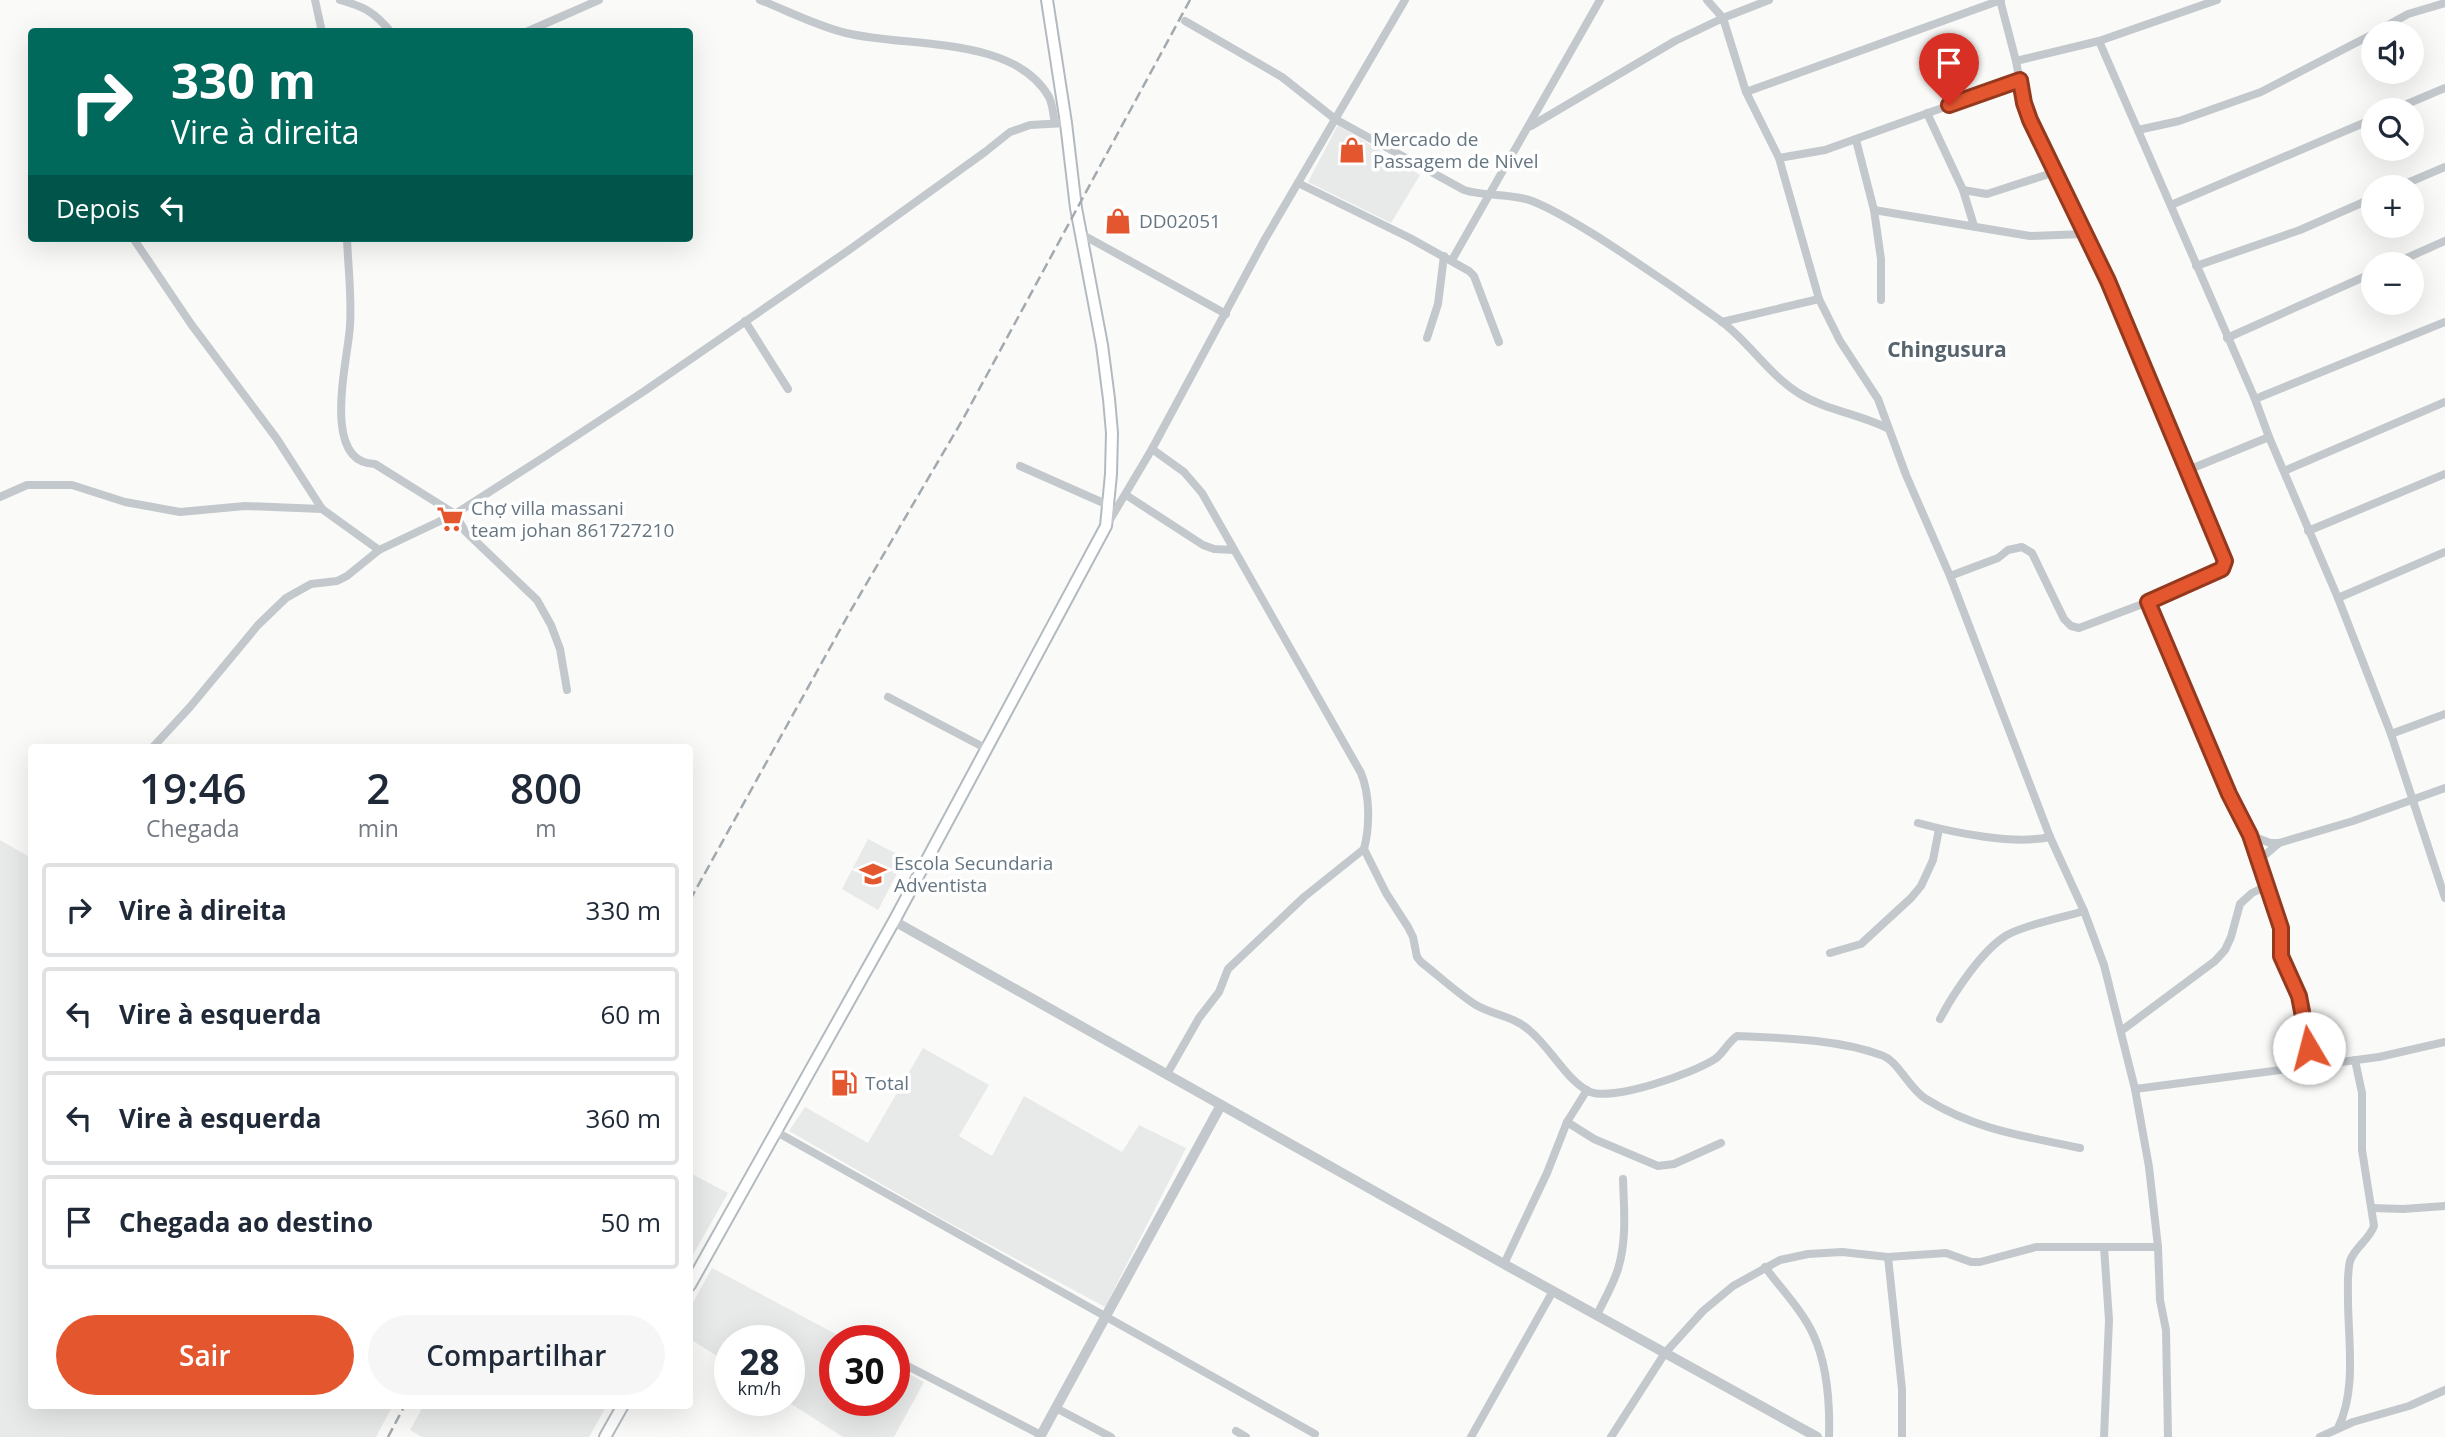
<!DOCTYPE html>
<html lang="pt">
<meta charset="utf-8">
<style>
body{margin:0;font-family:"Open Sans",sans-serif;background:#f6f6f7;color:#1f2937;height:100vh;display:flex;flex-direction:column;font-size:26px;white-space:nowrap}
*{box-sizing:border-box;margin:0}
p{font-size:23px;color:#747a83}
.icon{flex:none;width:38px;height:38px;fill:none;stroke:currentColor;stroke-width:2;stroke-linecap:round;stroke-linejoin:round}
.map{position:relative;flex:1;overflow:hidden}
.sheet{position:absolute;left:28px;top:744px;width:665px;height:665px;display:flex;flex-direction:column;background:#fff;border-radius:7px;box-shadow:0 7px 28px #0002}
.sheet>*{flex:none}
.guide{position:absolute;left:28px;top:28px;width:665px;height:214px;border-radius:7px;box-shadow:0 7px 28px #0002;background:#00695c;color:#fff;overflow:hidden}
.fabs{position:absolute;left:2361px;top:21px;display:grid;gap:14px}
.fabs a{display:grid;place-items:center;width:63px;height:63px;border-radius:50%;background:#fff;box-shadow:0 7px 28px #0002;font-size:35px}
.speed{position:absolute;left:714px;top:1325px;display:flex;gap:14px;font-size:35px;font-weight:700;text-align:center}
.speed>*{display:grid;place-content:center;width:91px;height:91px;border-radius:50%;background:#fff;box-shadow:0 7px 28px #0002;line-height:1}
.speed small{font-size:18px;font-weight:400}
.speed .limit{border:10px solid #d22;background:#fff;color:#111}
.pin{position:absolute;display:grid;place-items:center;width:60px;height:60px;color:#fff;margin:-72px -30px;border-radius:50% 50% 50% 0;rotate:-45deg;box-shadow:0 0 7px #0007}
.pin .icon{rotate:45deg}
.me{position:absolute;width:77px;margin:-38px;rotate:352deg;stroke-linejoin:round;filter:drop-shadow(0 0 5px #0008)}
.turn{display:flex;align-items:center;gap:24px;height:147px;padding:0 28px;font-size:32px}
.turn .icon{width:91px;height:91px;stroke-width:2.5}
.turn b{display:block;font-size:49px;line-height:60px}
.then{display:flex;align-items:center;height:66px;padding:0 28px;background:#0003;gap:14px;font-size:26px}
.eta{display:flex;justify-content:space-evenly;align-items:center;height:119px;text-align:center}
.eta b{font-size:42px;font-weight:600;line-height:49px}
.button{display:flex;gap:14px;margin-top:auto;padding:14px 28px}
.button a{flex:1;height:80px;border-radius:42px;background:#e4572e;color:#fff;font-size:28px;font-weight:600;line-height:80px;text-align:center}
.button a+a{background:#f6f6f7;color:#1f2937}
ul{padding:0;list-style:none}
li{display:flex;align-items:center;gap:21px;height:94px;margin:0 14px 10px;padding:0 14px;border:4px solid #e0e1e3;border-radius:7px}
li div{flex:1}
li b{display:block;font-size:26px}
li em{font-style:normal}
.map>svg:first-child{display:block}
</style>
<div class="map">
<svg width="2445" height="1437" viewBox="0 0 2445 1437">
<rect width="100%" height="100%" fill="#fafaf8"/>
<!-- built -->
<g fill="#e8e9e9">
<polygon points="1338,125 1420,175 1391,223 1308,182"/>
<polygon points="868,839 905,858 878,910 842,889"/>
<polygon points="0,840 31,858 32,1405 393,1405 376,1437 0,1437"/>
<polygon points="923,1048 989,1085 959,1136 992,1156 1024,1096 1122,1152 1139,1125 1186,1148 1105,1307 944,1220 789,1131 805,1107 868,1143"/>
<polygon points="690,1173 728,1193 690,1260"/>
<polygon points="712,1268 847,1340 835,1340 835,1400 894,1400 894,1366 924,1382 894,1437 843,1437 785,1400 789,1400 789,1340 730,1340 730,1364 690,1339 690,1308"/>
<polygon points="424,1405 607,1405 589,1437 422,1437 410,1430"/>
</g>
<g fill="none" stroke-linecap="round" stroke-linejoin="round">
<!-- secondary casing -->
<g stroke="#b3babf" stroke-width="14">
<g id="secondary">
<polyline points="690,1285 894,921 1106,526 1111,474 1112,433 1109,399 1102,345 1076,208 1066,123 1047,0"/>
<polyline points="605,1437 623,1405"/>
</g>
</g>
<!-- minor -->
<g stroke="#c3c8cc" stroke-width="8">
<polyline points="315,0 322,32"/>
<path d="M 340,0 C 365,7 374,12 391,32"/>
<path d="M 760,0 C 788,11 817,26 846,33 C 907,48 1014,35 1049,97 C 1053,105 1053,115 1055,123"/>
<polyline points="1707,0 1723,18 1746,92 2001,0"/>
<polyline points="2000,0 2016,61 2024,103 2030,120 2108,281 2225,561 2222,569 2148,602"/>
<path d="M 1185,21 L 1282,77 L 1335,119 L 1464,190 C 1486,197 1510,193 1532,201 C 1555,210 1577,224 1598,237 C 1640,264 1681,292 1721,321 C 1750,343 1769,375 1800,394 C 1828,411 1860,414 1889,429"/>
<polyline points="526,32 599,0"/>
<polyline points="2374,33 2408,14 2445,3"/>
<polyline points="2099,41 2255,399 2269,437 2338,598 2391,734 2445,898"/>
<polyline points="2016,61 2099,41 2217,0"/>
<polyline points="1746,92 1779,158 1825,150 2020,80"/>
<polyline points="2393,110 2445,88"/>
<polyline points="1927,113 1963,190 1974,226"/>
<polyline points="1531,126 1675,41 1723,18 1769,0"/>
<polyline points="2138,130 2179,121 2261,92 2373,34"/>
<polyline points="1856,140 1874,210 1881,259 1881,300"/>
<polyline points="1779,158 1819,299 1840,341 1878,399 1906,475 1950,576 2050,837 2084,911 2104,965 2135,1089 2149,1167 2158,1247 2160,1300 2166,1330 2168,1437"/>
<polyline points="1298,183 1410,238 1469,271 1474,276 1499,342"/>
<polyline points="2398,187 2445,167"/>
<polyline points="1963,190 1987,194 2055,172"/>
<polyline points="2171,205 2373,119"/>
<polyline points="1874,210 2030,236 2084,234"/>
<polyline points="1083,235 1226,314"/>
<polyline points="133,238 191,324 277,439 322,509 379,550"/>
<path d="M 347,238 C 348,267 352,297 350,326 C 348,360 320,463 375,464 L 455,514 L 465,531 L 537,600 L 551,625 L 560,649 L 567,690"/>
<polyline points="1452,260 1600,0"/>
<polyline points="2393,264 2445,241"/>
<polyline points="2196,266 2300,230 2373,198"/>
<polyline points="745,321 788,389"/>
<polyline points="1722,322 1819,299"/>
<polyline points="1427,338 1438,304 1444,256"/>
<polyline points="2227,338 2373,273"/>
<polyline points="2255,399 2445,322"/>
<path d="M 1152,449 L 1184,472 L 1202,493 L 1361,773 C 1370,795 1370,826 1364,849 L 1304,897 L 1228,969 L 1219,992 L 1199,1018 L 1167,1074"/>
<polyline points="1020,466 1108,505"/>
<polyline points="2188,470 2269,437"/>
<polyline points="2284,471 2445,402"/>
<polyline points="1126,495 1203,545 1214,549 1234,550"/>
<polyline points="0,497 27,485 72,485 125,502 180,512 245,506 322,509"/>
<polyline points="1108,523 1152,449 1265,239 1405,0"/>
<polyline points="2308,531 2445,474"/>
<polyline points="1950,576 1998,558 2008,550 2022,547 2032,553 2064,619 2071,626 2079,628 2148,602 2229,794 2250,835 2281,928 2281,956 2284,966 2299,996 2304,1013 2311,1065"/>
<polyline points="2338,598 2445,552"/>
<polyline points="888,697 987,749"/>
<polyline points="2391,734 2445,714"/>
<polyline points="153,747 190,707 258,625 286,598 311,584 337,581 347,576 379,550 455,514 544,457 643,392 849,250 985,152 1010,132 1030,125 1066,123"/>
<path d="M 1918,823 C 1955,833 2014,845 2050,837"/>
<polyline points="2250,835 2270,843 2279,843 2353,821 2445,788"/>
<path d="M 1364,849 L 1386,893 L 1408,927 L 1413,937 L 1417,957 L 1421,962 C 1439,976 1457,993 1476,1005 C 1493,1015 1513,1016 1529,1030 C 1550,1047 1564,1077 1588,1091 C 1610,1103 1694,1073 1715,1059 C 1723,1054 1728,1042 1737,1036 C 1782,1038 1838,1039 1881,1055 C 1898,1060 1909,1089 1926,1099 C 1976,1130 2024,1136 2080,1148"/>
<polyline points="2258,861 2279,843"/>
<polyline points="1830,953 1861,944 1911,898 1921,886 1933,860 1939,829"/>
<path d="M 1940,1019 C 1953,994 1982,950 2007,935 C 2027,924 2061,918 2084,911"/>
<polyline points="2121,1031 2215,961 2225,950 2231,937 2240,904 2252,893 2267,886"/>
<polyline points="2135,1089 2379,1057 2445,1042"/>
<polyline points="1567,1122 1594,1139 1658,1166 1674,1164 1721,1143"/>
<polyline points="775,1131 1315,1434"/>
<polyline points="2372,1208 2403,1209 2445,1206"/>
<polyline points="2104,1247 2109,1320 2104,1437"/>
<polyline points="1888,1257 1902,1389 1902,1437"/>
<polyline points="1504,1264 1547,1173 1567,1122 1587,1090"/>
<path d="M 1765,1267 C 1781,1289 1802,1310 1813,1334 C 1828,1366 1830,1403 1829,1437"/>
<path d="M 1597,1315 C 1604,1300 1613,1285 1618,1269 C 1627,1240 1624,1209 1623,1179"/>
<polyline points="894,1359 1041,1435"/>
<polyline points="1056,1408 1111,1437"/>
<path d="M 2338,1428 C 2357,1389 2348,1341 2348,1299 C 2348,1288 2347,1273 2350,1261 C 2355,1247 2369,1240 2374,1226 L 2362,1150 L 2362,1093 L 2355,1060"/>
<polyline points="1236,1431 1246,1437"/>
<polyline points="1471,1437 1553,1291"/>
<polyline points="1611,1437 1665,1353 1703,1311 1733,1286 1780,1260 1808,1254 1842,1252 1888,1257 1946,1253 1971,1262 1980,1262 2036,1247 2158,1247"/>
<polyline points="2320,1437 2353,1422 2409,1406 2445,1390"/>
</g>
<!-- tertiary -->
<g stroke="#c3c8cc" stroke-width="10">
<polyline points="894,921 1504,1264 1817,1437"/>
<polyline points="1040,1437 1221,1105"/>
</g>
<!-- secondary -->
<use href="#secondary" stroke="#fff" stroke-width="10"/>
<!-- rail -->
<g stroke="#a2aab0" stroke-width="2.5" stroke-dasharray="10 5" stroke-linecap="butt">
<polyline points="690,900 851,610 963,419 1190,0"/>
<polyline points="388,1437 405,1405"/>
</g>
</g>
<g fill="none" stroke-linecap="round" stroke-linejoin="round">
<!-- route casing -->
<g stroke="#94391e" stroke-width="18">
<polyline id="route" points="1949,105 2020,80 2024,103 2030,120 2108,281 2225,561 2222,569 2148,602 2229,794 2250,835 2281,928 2281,956 2299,996 2309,1048"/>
</g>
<!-- route -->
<use href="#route" stroke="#e4572e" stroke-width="12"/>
</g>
<!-- icons -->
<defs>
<g id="shop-bare" transform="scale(2.1)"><path d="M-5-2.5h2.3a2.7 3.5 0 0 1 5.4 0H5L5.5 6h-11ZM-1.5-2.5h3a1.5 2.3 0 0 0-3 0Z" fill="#e4572e" stroke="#fff" stroke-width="2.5" paint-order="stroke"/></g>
<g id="supermarket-bare" transform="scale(2.1)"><path d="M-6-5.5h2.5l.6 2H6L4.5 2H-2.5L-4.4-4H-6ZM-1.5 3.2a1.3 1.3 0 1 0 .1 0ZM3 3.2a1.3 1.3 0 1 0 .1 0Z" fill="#e4572e" stroke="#fff" stroke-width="2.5" paint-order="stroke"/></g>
<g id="school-bare" transform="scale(2.1)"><path d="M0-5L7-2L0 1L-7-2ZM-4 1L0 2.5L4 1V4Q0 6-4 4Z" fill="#e4572e" stroke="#fff" stroke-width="2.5" paint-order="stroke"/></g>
<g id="fuel-bare" transform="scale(2.1)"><path d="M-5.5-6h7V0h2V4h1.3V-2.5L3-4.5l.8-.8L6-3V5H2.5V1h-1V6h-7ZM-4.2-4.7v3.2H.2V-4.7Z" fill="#e4572e" stroke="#fff" stroke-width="2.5" paint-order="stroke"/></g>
</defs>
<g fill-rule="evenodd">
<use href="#shop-bare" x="1352" y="150"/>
<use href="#shop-bare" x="1118" y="221"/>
<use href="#supermarket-bare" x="450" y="519"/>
<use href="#school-bare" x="873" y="874"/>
<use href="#fuel-bare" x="844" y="1083"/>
</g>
<g text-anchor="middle" stroke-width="7" stroke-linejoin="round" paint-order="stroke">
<!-- poi labels -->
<g font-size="19" fill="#657683" stroke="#fff" text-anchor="start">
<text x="1373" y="146">Mercado de<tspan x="1373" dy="22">Passagem de Nivel</tspan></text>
<text x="1139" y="228">DD02051</text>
<text x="471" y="515">Chợ villa massani<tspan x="471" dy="22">team johan 861727210</tspan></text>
<text x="894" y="870">Escola Secundaria<tspan x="894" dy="22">Adventista</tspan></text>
<text x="865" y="1090">Total</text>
</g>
<!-- neighbourhood labels -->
<g font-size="21" font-weight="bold" fill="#57646e" stroke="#fff">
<text x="1947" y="357">Chingusura</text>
</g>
</g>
</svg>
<div class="fabs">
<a><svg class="icon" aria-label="sound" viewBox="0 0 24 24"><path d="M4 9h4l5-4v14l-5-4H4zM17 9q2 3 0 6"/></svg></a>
<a><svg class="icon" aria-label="search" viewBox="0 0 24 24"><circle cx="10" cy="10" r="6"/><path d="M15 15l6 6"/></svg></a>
<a>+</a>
<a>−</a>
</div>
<div class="speed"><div>28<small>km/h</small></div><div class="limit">30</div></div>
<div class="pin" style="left:1949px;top:105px;background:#d93025"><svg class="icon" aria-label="arrive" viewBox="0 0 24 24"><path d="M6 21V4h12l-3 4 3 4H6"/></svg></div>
<svg class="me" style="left:2309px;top:1048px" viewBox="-20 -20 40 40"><circle r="19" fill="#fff"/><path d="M0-13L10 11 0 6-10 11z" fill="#e4572e"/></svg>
<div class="guide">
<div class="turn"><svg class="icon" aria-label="right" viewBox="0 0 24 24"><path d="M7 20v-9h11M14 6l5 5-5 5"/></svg><div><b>330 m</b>Vire à direita</div></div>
<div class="then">Depois<svg class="icon" aria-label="left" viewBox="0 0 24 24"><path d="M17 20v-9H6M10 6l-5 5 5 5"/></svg></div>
</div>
<section class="sheet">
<div class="eta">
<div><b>19:46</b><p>Chegada</p></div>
<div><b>2</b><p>min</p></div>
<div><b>800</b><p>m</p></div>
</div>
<ul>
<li><svg class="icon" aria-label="right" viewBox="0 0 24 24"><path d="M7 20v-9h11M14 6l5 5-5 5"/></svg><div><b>Vire à direita</b></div><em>330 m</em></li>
<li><svg class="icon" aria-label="left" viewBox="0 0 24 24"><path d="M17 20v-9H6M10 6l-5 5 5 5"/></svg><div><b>Vire à esquerda</b></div><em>60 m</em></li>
<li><svg class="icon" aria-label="left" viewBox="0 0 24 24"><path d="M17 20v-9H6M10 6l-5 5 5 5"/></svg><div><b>Vire à esquerda</b></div><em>360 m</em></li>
<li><svg class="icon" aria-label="arrive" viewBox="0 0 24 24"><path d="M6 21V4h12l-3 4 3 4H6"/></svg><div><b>Chegada ao destino</b></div><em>50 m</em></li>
</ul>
<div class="button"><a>Sair</a><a>Compartilhar</a></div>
</section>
</div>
